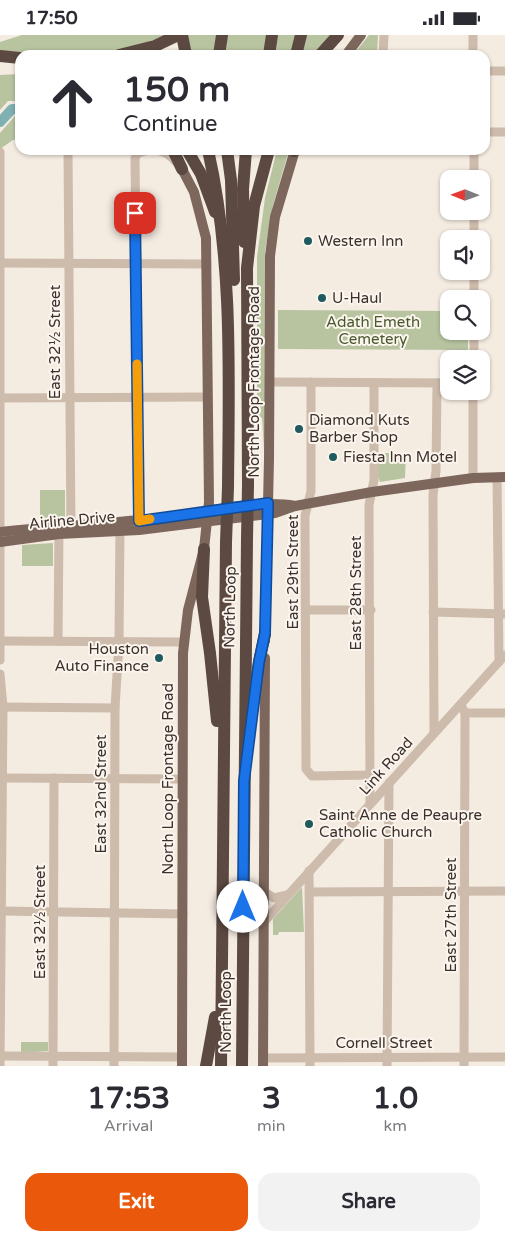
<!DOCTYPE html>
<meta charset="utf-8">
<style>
body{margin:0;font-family:"Varela Round",sans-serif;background:#f2f2f3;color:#2b2b33;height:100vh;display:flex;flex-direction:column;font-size:19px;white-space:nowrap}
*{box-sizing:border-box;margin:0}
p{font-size:16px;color:#7c7c81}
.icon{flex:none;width:28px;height:28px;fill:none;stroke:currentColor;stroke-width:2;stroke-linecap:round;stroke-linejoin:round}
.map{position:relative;height:1031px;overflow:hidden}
.details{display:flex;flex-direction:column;background:#fff;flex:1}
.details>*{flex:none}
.top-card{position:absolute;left:15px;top:15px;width:475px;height:105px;border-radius:15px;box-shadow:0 1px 4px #0004;background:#fff;color:#2b2b33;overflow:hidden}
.needle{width:32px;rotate:271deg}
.buttons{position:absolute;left:440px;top:135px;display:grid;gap:10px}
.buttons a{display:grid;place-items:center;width:50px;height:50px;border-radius:10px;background:#fff;box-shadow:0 1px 4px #0004;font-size:25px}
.pin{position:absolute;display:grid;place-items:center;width:42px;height:42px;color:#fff;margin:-21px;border-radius:10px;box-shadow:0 2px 8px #0006}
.me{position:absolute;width:55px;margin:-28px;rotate:0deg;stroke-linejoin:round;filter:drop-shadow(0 0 4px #0008)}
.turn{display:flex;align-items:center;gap:18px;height:105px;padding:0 25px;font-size:22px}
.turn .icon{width:65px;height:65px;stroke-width:2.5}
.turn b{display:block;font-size:35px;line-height:42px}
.eta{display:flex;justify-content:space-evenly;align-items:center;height:85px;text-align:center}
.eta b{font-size:30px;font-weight:700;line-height:35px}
.action{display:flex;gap:10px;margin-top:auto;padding:10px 25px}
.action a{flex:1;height:58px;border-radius:15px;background:#ea580c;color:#fff;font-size:20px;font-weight:700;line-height:58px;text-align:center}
.action a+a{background:#f2f2f3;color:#2b2b33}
.status{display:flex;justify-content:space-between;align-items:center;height:35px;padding:0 25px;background:#fff;direction:ltr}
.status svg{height:14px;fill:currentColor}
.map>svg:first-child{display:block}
</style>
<div class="status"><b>17:50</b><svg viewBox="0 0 49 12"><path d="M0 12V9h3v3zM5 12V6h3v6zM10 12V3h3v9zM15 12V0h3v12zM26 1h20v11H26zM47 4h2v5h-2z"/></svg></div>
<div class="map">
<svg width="505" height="1031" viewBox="0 0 505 1031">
<rect width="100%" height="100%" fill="#f4ebe1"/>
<!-- green -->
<g fill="#b8c4a0">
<polygon points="22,0 166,0 131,14 91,20 0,16 0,7"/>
<polygon points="186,0 216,0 214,20 190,20"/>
<polygon points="226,0 268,0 264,20 223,20"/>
<polygon points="276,0 297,0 291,20 274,20"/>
<polygon points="307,0 332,0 316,20 301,20"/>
<polygon points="369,0 378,0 377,20 353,20"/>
<polygon points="20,39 20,66 8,66 0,75 0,40"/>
<polygon points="15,81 20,81 20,104 13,105 0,114 0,98"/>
<polygon points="277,115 289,115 273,170 265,216 264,414 262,383 257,382 257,222 265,163"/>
<polygon points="278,275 449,276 449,296 468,296 468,315 278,314"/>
<polygon points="378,418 406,418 405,443 380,447 378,442"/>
<polygon points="40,455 65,455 65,486 40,489"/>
<polygon points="53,508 53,531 22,531 22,510"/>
<polygon points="302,852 304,897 279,897 278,900 273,900 273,884"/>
<polygon points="21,1007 48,1007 48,1016 21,1018"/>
</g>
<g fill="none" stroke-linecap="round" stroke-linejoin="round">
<!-- river -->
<polyline stroke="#7fb0b2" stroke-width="10" points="0,87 12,74 20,74"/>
<!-- minor -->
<g stroke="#cdbbac" stroke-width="9">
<polyline points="473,0 473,20"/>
<polyline points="383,20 384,0"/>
<polyline points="485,36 505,36"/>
<polyline points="485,97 505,97"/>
<polyline points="68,115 71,498"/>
<polyline points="474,115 474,144"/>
<polyline points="474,204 474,176"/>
<polyline points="1,228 207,229"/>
<polyline points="474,264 474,236"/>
<polyline points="474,324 474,296"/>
<polyline points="270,347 449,348"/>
<polyline points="311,347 311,456 305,481 306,734 312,741 370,740"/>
<polyline points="1,363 208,362"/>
<polyline points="497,442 499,627"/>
<polyline points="473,443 473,356"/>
<path d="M 139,492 L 135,123 L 138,118 C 152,112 166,115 175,126"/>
<polyline points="306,575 371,575"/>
<polyline points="433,577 505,579"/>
<polyline points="0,606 183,607"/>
<polyline points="58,606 59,493"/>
<polyline points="0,625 0,117"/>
<polyline points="0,639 3,672 0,1031"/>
<polyline points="461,670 465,678 464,1031"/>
<polyline points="0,672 115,673"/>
<polyline points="465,678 505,678"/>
<polyline points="434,698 433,460 436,436 437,348"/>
<polyline points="2,743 183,744"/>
<polyline points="370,768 369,470 374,445 374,348"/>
<polyline points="309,836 310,1031"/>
<polyline points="263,856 274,863 287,860"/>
<polyline points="310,857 505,856"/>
<polyline points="1,876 183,879"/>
<polyline points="263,888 505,620"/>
<polyline points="0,1021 182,1022"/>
<polyline points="263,1023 505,1022"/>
<polyline points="53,1031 54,743"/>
<polyline points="114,1031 115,673 119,607 120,490"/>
<polyline points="387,1031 389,748"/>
</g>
<!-- major -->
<g stroke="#7d675c" stroke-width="10">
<polyline points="346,20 361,0"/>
<path d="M 0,497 C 56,491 111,489 167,482 C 205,478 258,464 295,471"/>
<polyline points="0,507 59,499 139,495 275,478 295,471 372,457 473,443 505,442"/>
<polyline points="265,606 269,424 270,221 275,182 295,115"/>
<polyline points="182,1031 183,618 188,575 204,514 209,467 206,203 194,157 182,134"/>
<polyline points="263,1031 265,623"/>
</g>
<!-- highway -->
<g stroke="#5c4a42" stroke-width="12">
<polyline points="182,0 186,20"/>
<polyline points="119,20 155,11 178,0"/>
<polyline points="219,20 222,0"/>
<polyline points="269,20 272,0"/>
<polyline points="296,20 301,0"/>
<polyline points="320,20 338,0"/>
<polyline points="0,21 20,23"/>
<polyline points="173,115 182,134"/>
<polyline points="187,115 201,139 215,177"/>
<path d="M 208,115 C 233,225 229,340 228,452"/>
<polyline points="227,115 231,145 234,245"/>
<polyline points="294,116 295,115"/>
<polyline points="244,207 243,154 246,115"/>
<polyline points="248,450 247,233 254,171 269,115"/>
<polyline points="204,514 202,562 210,618 217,686"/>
<polyline points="251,684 259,627 265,599"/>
<polyline points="206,1031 215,982"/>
<polyline points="221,1031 226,507"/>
<polyline points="242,1031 247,504"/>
</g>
<!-- highway-bridge -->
<g stroke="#5c4a42" stroke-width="12">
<polyline points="247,504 248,450"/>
<polyline points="226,507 228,452"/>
</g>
</g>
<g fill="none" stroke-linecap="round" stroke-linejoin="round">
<!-- route casing -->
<g stroke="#114b97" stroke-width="12">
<polyline id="route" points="135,178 139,486 268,468 265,598 259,627 244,746 243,872"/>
</g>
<!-- route -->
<use href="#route" stroke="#1a73e8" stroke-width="9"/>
<!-- slow -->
<polyline stroke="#f59e0b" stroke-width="9" points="137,329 139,486 150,484"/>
</g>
<!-- markers -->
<g fill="#1f5a5e" stroke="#fbf5ee" stroke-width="2">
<circle cx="308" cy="206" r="5"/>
<circle cx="322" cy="263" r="5"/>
<circle cx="299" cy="394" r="5"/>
<circle cx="333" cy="422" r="5"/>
<circle cx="159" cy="623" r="5"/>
<circle cx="309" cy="789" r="5"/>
</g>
<g text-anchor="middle" stroke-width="4" stroke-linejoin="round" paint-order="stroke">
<!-- poi labels -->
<g font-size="15" fill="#3b302b" stroke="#fbf5ee" text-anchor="start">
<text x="318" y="211">Western Inn</text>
<text x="332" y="268">U-Haul</text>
<text x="309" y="390">Diamond Kuts<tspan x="309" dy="17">Barber Shop</tspan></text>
<text x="343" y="427">Fiesta Inn Motel</text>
<text x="149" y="619" text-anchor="end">Houston<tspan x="149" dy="17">Auto Finance</tspan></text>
<text x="319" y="785">Saint Anne de Peaupre<tspan x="319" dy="17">Catholic Church</tspan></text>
</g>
<!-- park labels -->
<g font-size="15" fill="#4a5a2e" stroke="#fbf5ee">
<text x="373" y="292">Adath Emeth<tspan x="373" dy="17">Cemetery</tspan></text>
</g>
<!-- street labels -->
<g font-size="15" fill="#3b302b" stroke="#fbf5ee">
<text transform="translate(55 307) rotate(-90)" y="5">East 32½ Street</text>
<text transform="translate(254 347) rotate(-90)" y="5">North Loop Frontage Road</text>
<text transform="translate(72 485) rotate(-5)" y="5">Airline Drive</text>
<text transform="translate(293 537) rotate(-90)" y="5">East 29th Street</text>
<text transform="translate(356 558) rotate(-90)" y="5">East 28th Street</text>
<text transform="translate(230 572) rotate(-89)" y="5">North Loop</text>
<text transform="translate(386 731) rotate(-48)" y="5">Link Road</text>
<text transform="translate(168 744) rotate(-90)" y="5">North Loop Frontage Road</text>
<text transform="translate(101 759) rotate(-90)" y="5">East 32nd Street</text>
<text transform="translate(451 880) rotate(-90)" y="5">East 27th Street</text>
<text transform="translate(40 887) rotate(-90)" y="5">East 32½ Street</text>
<text transform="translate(226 977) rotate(-90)" y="5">North Loop</text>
<text x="384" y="1013">Cornell Street</text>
</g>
</g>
</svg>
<div class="buttons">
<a><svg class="needle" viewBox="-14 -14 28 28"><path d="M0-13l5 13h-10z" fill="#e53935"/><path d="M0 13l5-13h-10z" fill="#7c7c81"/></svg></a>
<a><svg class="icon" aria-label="sound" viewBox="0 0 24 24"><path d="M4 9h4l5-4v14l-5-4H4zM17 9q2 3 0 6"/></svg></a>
<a><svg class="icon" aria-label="search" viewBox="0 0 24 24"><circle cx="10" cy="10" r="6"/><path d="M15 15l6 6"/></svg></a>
<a><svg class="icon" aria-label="layers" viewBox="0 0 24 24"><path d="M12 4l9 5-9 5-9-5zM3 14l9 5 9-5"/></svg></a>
</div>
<div class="pin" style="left:135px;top:178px;background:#d93025"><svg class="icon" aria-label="arrive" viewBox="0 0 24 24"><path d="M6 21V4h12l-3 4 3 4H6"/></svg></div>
<svg class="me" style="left:243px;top:872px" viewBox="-20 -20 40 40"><circle r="19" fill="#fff"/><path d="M0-13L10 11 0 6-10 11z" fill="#1a73e8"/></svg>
<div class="top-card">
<div class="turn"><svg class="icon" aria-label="ahead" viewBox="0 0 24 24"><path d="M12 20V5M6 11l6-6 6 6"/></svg><div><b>150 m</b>Continue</div></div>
</div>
</div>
<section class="details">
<div class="eta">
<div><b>17:53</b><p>Arrival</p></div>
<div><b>3</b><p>min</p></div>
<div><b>1.0</b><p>km</p></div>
</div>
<div class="action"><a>Exit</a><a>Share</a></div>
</section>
